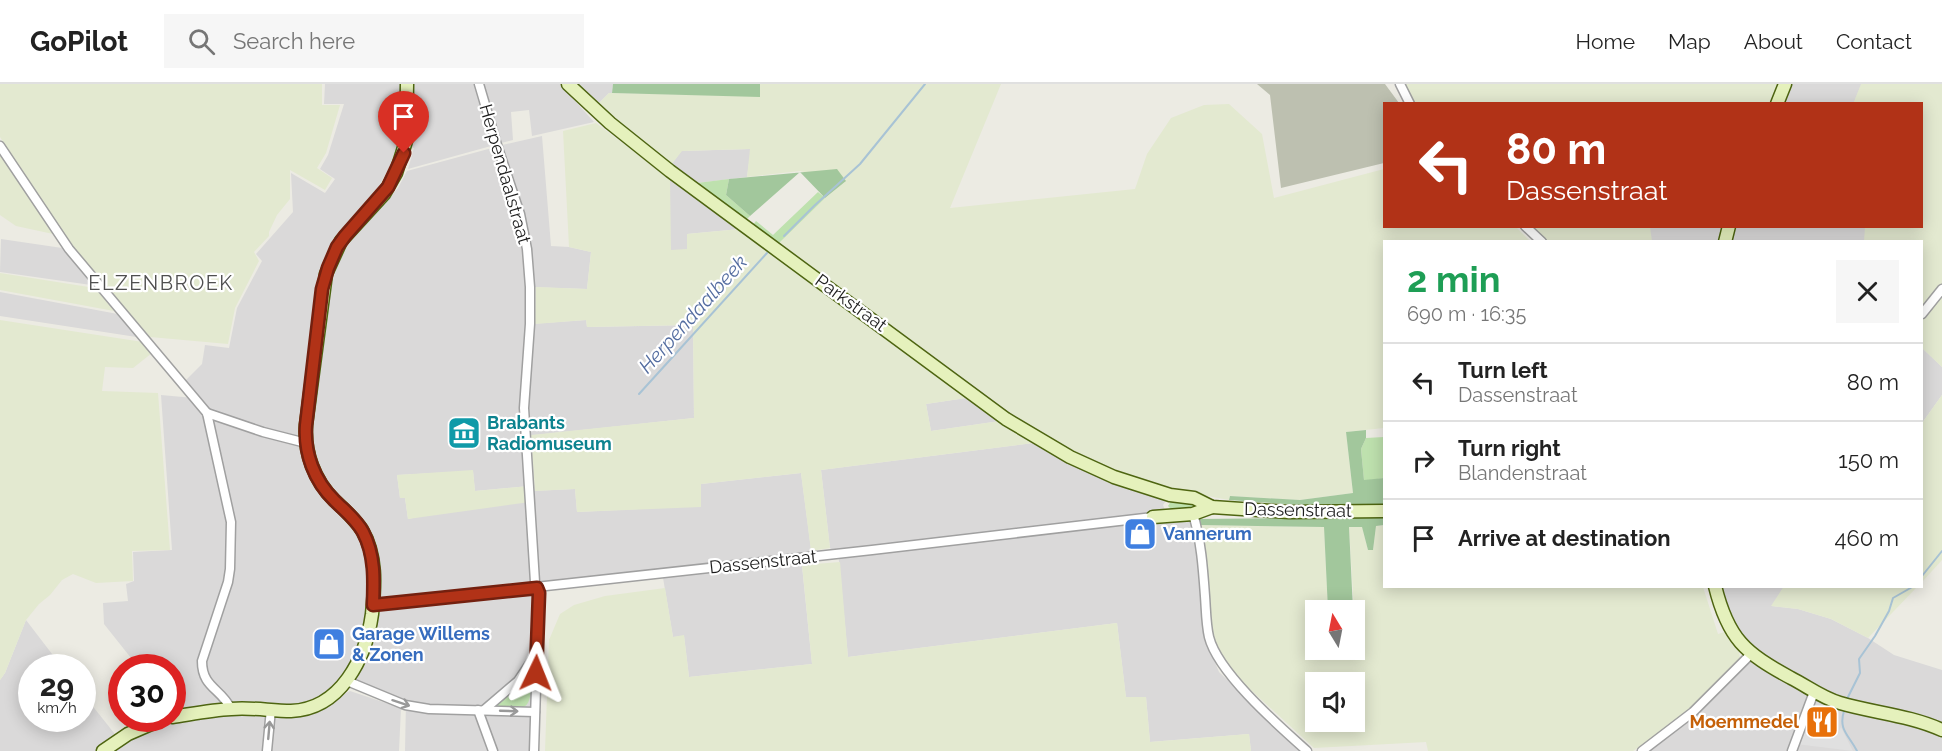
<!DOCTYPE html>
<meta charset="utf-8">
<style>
body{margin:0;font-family:Raleway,sans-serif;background:#f6f6f6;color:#222;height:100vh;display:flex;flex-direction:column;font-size:22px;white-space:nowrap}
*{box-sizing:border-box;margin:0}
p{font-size:20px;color:#767676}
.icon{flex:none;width:33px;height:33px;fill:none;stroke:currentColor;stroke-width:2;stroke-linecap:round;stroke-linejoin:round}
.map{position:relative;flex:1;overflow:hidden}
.details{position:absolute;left:1383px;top:156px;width:540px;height:348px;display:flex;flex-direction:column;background:#fff;border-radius:0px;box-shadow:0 3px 15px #0003}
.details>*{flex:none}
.guide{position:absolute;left:1383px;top:18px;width:540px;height:126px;border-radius:0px;box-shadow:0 3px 15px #0003;background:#b13217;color:#fff;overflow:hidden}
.needle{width:39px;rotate:350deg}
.buttons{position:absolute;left:1305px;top:516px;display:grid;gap:12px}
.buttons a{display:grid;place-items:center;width:60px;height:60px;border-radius:0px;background:#fff;box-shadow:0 3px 15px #0003;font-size:30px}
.speed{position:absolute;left:18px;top:570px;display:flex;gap:12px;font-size:30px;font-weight:700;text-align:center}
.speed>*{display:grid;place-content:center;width:78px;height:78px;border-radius:50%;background:#fff;box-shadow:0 3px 15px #0003;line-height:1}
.speed small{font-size:15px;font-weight:400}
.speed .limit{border:9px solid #d22;background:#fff;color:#111}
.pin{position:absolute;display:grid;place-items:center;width:51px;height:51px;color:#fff;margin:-62px -26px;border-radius:50% 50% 50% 0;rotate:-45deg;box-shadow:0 0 6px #0007}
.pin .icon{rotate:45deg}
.me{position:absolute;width:66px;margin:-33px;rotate:2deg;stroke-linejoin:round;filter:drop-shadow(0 0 4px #0008)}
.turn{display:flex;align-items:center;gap:21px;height:126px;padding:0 24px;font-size:27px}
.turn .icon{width:78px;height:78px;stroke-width:2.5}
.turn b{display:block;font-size:42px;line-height:51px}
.round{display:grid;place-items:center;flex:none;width:63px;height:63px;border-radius:0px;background:#f6f6f6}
.headline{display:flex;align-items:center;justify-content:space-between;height:102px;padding:0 24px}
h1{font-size:36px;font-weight:700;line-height:45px;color:#1e9e55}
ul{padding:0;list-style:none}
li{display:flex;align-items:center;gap:18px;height:78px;padding:0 24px;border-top:2px solid #e0e0e0}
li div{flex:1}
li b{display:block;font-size:22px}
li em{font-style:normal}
header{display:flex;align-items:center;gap:36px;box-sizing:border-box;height:84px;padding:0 30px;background:#fff;border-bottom:2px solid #e0e0e0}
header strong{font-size:28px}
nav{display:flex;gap:33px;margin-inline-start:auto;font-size:21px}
.search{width:420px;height:54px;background:#f6f6f6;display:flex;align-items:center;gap:15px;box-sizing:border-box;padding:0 21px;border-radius:0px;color:#767676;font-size:22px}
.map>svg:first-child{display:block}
</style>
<header>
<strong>GoPilot</strong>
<div class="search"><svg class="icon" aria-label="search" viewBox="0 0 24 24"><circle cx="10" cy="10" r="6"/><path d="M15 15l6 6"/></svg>Search here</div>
<nav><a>Home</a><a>Map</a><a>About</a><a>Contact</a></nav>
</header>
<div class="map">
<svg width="1942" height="667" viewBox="0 0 1942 667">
<rect width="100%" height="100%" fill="#ecebe3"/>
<!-- residential -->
<g fill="#dad9d9">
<polygon points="325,0 560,0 594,38 532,52 529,26 511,28 513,56 501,59 497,45 487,47 491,62 408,85 414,64 397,59 391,80 377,106 385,118 398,104 407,87 492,64 498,81 507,79 502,61 542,52 551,162 569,163 591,168 587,205 530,203 530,240 586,236 587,243 693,241 694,334 526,352 529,402 475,407 473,387 397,391 400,414 405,414 408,435 530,407 575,405 577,428 701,422 701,400 801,389 813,480 802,482 812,580 689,593 684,552 673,553 662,488 538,504 534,667 405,667 406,617 347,595 335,605 311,618 292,622 255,620 179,625 177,607 173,607 172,584 136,583 135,579 104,540 103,519 128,517 126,500 134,497 133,468 172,466 161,311 194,314 182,300 202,280 205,261 229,264 237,224 262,177 256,170 293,128 291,89 325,109 335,95 320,85 328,71 344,20 324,20"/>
<polygon points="577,0 613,0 612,9 609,9 598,20"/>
<polygon points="1779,0 1863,0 1854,19 1771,20"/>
<polygon points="751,65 747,93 697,99 671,81 681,67"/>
<polygon points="670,95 740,145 687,150 687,166 670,166"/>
<polygon points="1649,143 1866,143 1865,157 1651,158"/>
<polygon points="1,155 69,165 98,202 0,188"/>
<polygon points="0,208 123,231 143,254 0,232"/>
<polygon points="1922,264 1942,283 1942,311 1922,339"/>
<polygon points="975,310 1000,337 931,347 926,320 966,314"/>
<polygon points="1033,359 1105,395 1146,410 1170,411 1163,421 1168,434 1187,433 1195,444 1199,460 1204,552 1219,588 1301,667 1251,667 1249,650 1150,658 1146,613 1126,614 1117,539 848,573 838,467 833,468 830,464 821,386"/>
<polygon points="1721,503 1784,503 1772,522 1798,525 1831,535 1868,554 1894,571 1942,586 1942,667 1646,667 1756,568 1737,547 1724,514"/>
<polygon points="26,536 62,583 32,584 32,634 82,634 83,610 122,659 161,638 232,629 269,629 265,667 0,667 0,596 5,589"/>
<polygon points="350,607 401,624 399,667 271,667 274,629 310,627"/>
</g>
<!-- construction -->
<polygon fill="#bdc0b0" points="1257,0 1385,0 1399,19 1384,20 1384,79 1281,104 1270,11"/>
<!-- farmland -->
<g fill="#e3e9d0" fill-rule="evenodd">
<polygon points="0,0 322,0 322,21 340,21 326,69 317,84 332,94 325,106 290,86 290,115 277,131 269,148 269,152 254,168 259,177 235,224 228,260 150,253 97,194 47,129 0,53"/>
<polygon points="747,0 1001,0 950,124 1135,105 1147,70 1171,34 1204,21 1229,20 1262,50 1274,114 1384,85 1384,142 1516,143 1530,157 1384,158 1384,344 1346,348 1353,409 1300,416 1230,412 1229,416 1175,406 1114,387 1063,363 1033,345 779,159 814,123 845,98 800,87 747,93 750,65 682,67 671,81 598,20 609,9 759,12 759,0"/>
<polygon points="1405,0 1779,0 1771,20 1415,19"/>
<polygon points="1861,0 1942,0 1942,201 1922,226 1922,158 1864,157 1865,143 1922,142 1922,20 1853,20"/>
<polygon points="596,39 670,95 671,166 687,165 687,150 740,145 966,314 926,320 931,347 1000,337 1033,359 821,386 830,464 811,467 801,389 701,400 701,423 577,428 575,405 535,407 531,351 694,334 693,241 587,243 586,236 535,240 536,203 587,205 591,168 569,163 563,47"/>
<polygon points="0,67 53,150 16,142 0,131"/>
<polygon points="1532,143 1650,143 1652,157 1548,157"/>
<polygon points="0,189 95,204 114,227 0,206"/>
<polygon points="1942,206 1942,283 1922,264 1922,231"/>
<polygon points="0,236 143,258 152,269 133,284 105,283 102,307 158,309 170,466 132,467 133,497 96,499 73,490 62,496 50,511 39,520 26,536 5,589 0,596"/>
<polygon points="1942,311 1942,476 1922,498 1922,339"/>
<polygon points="473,386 475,407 529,402 530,418 408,435 405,414 400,414 397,391"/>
<path d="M 1199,441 L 1324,443 L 1328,526 L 1316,526 L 1316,566 L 1354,566 L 1354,526 L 1349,443 L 1362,443 L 1368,466 L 1373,466 L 1376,442 L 1384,441 L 1384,502 L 1703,503 L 1718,550 L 1728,547 L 1738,562 L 1740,574 L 1738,580 L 1681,635 L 1633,667 L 1428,667 L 1426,658 L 1314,664 L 1229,586 L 1213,559 ZM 1316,598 L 1354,598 L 1354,638 L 1316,638 Z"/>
<polygon points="840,478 848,573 1117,539 1126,613 1146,613 1150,658 1249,650 1251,667 545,667 549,556 560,530 574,521 605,512 665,504 673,553 684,551 689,593 812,580 802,481"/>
<polygon points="1784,502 1917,502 1917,503 1868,554 1831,535 1798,525 1771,522"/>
</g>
<!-- grass -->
<g fill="#bee1ae">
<polygon points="729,95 726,111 750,132 746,136 697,99"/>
<polygon points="818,108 825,114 779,159 753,141 756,137 773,151"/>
<polygon points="1384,353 1384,394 1364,397 1361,365 1366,354"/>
<polygon points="1171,417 1194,420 1195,422 1193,424 1172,426 1168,422"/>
<path d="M 530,585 C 531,591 531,598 531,604 C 530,630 518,625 497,622 L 498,619 Z"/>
</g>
<!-- forest -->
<g fill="#a2c79c">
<polygon points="613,0 760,0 760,13 612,9"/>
<polygon points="837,85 846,97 825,114 800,88 750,132 726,111 729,95"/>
<polygon points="1366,346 1366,354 1361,365 1364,396 1384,394 1384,420 1300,421 1229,416 1230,412 1300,416 1353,409 1346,348"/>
<polygon points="1384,433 1384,441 1376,442 1373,466 1368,466 1362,443 1349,443 1353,526 1328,526 1324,443 1199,441 1199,435"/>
</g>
<!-- parking -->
<polygon fill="#e0e0e0" points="1804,640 1836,653 1841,643 1853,667 1796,660"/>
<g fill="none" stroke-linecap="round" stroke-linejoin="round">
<!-- stream -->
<g stroke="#a8c3d5" stroke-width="2">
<polyline points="784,152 814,122 860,80 925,0"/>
<polyline points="639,310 767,169"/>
<polyline points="1922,492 1942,467"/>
<polyline points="1847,615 1860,589 1859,575 1875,552 1889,527 1893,514 1914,502"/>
<path d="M 1844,627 C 1838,646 1849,651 1857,667"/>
</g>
<!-- street casing -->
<g stroke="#a0a0a0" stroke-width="11">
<g id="street">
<polyline points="479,0 497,61 520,130 527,165 530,203 530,240 524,324 535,498 539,509 534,667"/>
<polyline points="1400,0 1410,20"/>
<path d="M 0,62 L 69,165 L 207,329 L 231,438 L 230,485 L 228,498 L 202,577 C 202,604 221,604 231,625"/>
<polyline points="1525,142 1542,158"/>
<polyline points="1922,230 1942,205"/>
<polyline points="207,329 263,348 306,359"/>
<path d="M 1193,430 C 1201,456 1203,484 1205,512 C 1206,525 1206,540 1209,553 C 1218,589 1279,642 1307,667"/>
<polyline points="373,521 872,466 1153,433"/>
<polyline points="347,597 405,621 429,625 535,628"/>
<polyline points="478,626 493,667"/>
<polyline points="484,626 518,597 536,570"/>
<polyline points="267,667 271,625"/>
<polyline points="1642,667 1693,628 1751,570"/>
<polyline points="1792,667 1814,608"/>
</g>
</g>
<!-- secondary casing -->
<g stroke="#4e6511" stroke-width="15">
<g id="secondary">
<polyline points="568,0 610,39 670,87 1006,335 1070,373 1114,393 1170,411 1194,414 1212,423 1289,428 1384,427"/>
<polyline points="1777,20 1785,0"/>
<polyline points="1725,158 1729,142"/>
<polyline points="1153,433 1193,430 1212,423"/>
<path d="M 1715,502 C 1728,555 1745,569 1791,594 C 1807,602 1822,614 1840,619 C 1874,629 1909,631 1942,646"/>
<path d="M 172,633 C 192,630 212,626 231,625 C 251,623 271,627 291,627 C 341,625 366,574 372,530 C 375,502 377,471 362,446 C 354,434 344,425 334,416 C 314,396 304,368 306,341 L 326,190 L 341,157 L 384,110 L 396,89 L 406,57 L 407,0"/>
<polyline points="103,667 128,650 165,634"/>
</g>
</g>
<!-- street -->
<use href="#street" stroke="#fff" stroke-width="8"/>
<!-- secondary -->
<use href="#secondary" stroke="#e5f1bc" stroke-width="12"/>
</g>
<!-- one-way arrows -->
<defs><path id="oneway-shaft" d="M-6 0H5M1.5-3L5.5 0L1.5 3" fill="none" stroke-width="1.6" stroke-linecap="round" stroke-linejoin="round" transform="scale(1.5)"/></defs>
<g stroke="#999">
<use href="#oneway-shaft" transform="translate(401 619) rotate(18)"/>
<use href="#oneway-shaft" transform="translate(509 627) rotate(2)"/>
<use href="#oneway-shaft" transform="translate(269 646) rotate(-85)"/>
</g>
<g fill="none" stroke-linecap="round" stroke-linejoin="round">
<!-- route casing -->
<g stroke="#73200f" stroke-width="15">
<path id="route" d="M 404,69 L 388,103 L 345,152 L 337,163 L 328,184 L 322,205 L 306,341 C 304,369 314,397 335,417 C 345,427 356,435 363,448 C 375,471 374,496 373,521 L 537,504 L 539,509 L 536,589"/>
</g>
<!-- route -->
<use href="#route" stroke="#b13217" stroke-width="10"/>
</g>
<!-- icons -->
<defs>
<g id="museum-square" transform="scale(1.725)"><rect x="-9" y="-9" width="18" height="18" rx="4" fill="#0f9aa8" stroke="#fff"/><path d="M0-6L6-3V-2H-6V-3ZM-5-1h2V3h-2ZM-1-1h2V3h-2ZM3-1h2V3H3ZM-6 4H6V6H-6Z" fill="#fff"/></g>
<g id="shop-square" transform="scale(1.725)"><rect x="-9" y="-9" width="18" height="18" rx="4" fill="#3f7fe0" stroke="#fff"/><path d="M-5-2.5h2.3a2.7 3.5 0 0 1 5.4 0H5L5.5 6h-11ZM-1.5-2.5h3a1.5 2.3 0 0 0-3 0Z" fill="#fff"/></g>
<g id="restaurant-square" transform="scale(1.725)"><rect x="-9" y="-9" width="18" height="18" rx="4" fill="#e8710a" stroke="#fff"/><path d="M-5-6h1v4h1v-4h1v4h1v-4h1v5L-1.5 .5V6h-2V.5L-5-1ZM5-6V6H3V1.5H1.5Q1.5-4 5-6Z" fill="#fff"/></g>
</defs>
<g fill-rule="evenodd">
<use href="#museum-square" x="464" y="349"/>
<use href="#shop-square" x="1140" y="450"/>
<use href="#shop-square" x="329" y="560"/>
<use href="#restaurant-square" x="1822" y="638"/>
</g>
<g text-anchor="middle" stroke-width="4.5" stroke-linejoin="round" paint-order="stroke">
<!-- street labels -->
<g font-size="18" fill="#1c1c1c" stroke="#fff">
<text transform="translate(505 90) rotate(74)" y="6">Herpendaalstraat</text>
<text transform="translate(851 219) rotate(36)" y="6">Parkstraat</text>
<text transform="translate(1298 426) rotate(1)" y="6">Dassenstraat</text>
<text transform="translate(763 478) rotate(-6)" y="6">Dassenstraat</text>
</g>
<!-- culture labels -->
<g font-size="18" font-weight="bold" fill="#0d838f" stroke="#fff" text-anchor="start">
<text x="487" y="345">Brabants<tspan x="487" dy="21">Radiomuseum</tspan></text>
</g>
<!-- shop labels -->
<g font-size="18" font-weight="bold" fill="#366cbe" stroke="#fff" text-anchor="start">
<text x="1163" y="456">Vannerum</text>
<text x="352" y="556">Garage Willems<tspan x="352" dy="21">&amp; Zonen</tspan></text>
</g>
<!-- food labels -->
<g font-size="18" font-weight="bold" fill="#c56008" stroke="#fff" text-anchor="end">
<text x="1799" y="644">Moemmedel</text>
</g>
<!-- neighbourhood labels -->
<g font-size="20" letter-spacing="1.5" fill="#4f4f4f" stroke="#fff">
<text x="161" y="206">ELZENBROEK</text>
</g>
<!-- water labels -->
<g font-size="20" font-style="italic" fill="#546da0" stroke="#fff">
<text transform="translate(693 230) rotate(-48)" y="7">Herpendaalbeek</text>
</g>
</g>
</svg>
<div class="buttons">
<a><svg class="needle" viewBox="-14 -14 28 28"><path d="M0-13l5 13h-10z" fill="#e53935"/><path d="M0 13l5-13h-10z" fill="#767676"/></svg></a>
<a><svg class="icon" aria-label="sound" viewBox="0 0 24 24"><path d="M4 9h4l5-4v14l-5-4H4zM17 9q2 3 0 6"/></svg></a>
</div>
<div class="speed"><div>29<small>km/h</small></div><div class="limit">30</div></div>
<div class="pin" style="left:404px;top:69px;background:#d93025"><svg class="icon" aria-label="arrive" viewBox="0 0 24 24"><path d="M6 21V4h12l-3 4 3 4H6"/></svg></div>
<svg class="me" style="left:536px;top:589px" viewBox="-20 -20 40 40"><path d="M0-17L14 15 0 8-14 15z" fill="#b13217" stroke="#fff" stroke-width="4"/></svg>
<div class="guide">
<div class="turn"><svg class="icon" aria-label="left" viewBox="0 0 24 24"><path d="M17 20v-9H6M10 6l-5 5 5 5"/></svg><div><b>80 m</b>Dassenstraat</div></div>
</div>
<section class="details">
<div class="headline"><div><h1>2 min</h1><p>690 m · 16:35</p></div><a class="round"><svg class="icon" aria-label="close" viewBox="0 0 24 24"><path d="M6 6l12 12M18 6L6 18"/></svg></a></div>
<ul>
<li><svg class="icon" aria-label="left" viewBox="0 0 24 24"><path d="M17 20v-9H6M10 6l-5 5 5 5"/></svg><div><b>Turn left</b><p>Dassenstraat</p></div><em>80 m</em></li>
<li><svg class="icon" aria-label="right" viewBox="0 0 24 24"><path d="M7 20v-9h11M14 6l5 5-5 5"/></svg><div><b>Turn right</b><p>Blandenstraat</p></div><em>150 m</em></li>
<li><svg class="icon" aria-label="arrive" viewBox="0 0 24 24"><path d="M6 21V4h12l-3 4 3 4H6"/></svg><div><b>Arrive at destination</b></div><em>460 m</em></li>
</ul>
</section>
</div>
